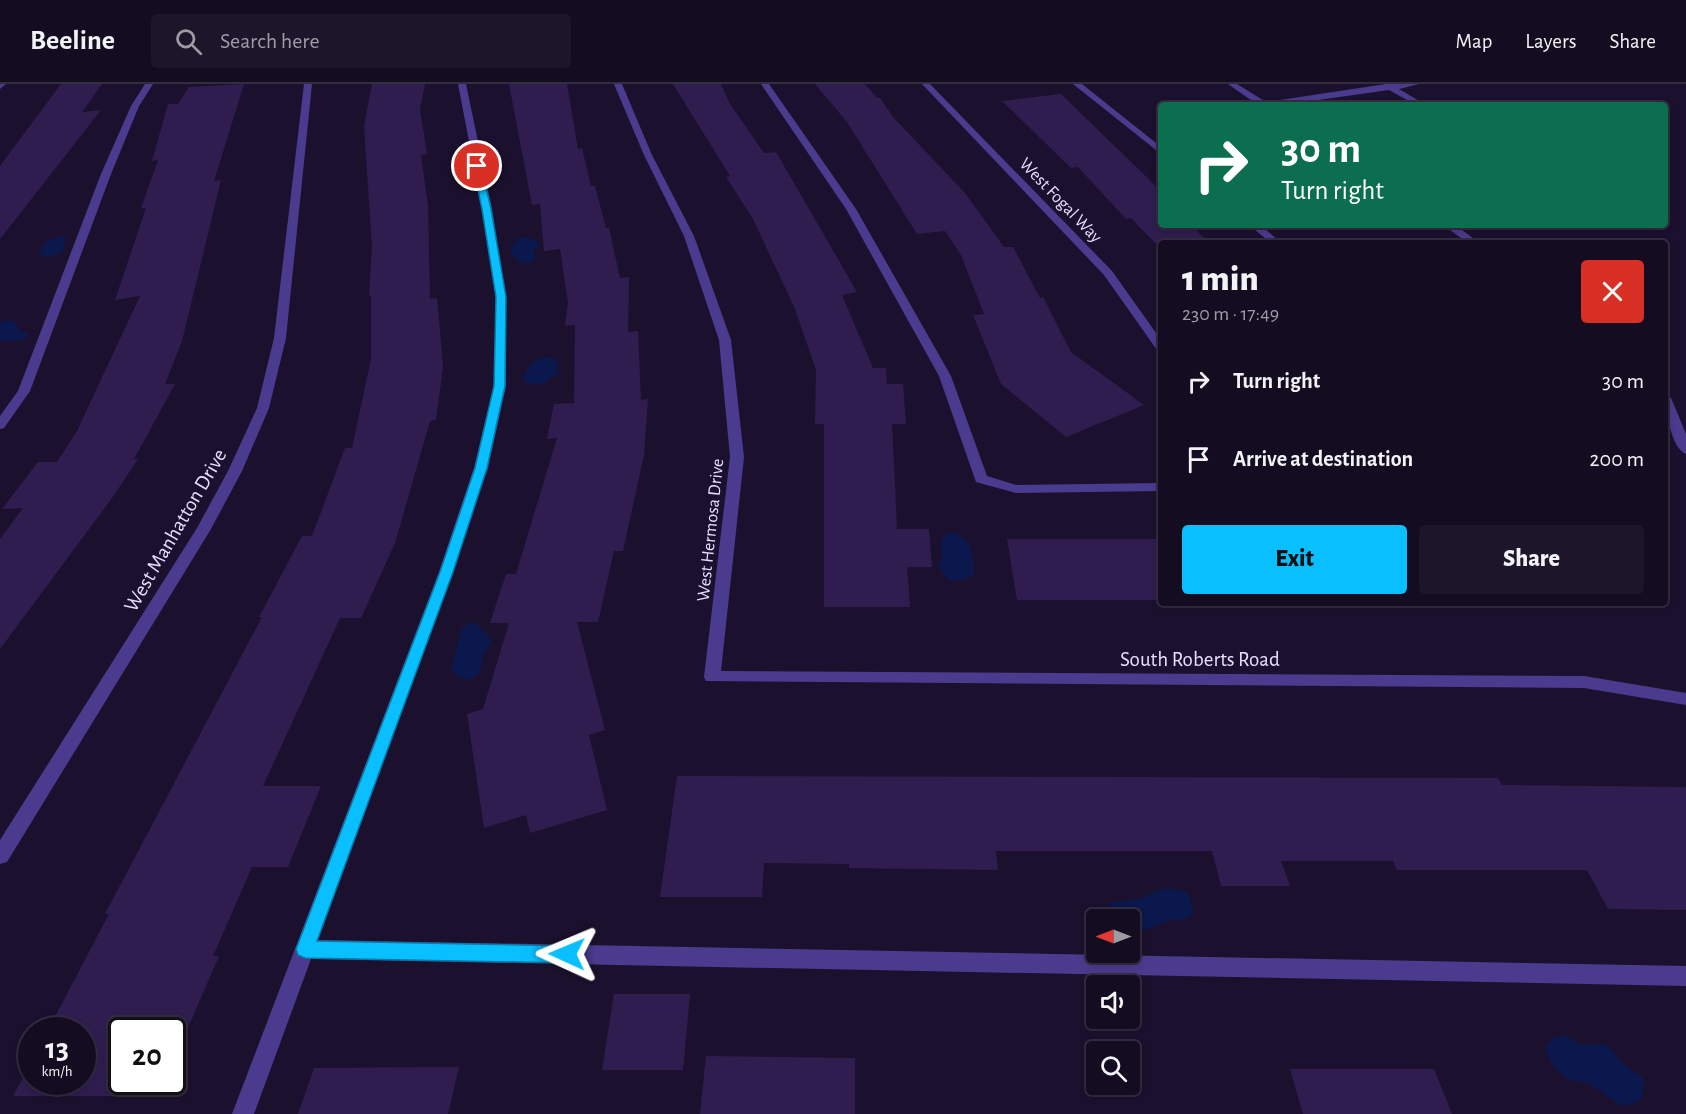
<!DOCTYPE html>
<meta charset="utf-8">
<style>
body{margin:0;font-family:"Alegreya Sans",sans-serif;background:#1d162a;color:#f1f3f6;height:100vh;display:flex;flex-direction:column;font-size:22px;white-space:nowrap}
*{box-sizing:border-box;margin:0}
p{font-size:20px;color:#9d9ca5}
.icon{flex:none;width:33px;height:33px;fill:none;stroke:currentColor;stroke-width:2;stroke-linecap:round;stroke-linejoin:round}
.map{position:relative;flex:1;overflow:hidden}
.sheet{position:absolute;left:1158px;top:156px;width:510px;height:366px;display:flex;flex-direction:column;background:#140d22;border-radius:6px;box-shadow:0 3px 9px #0003,0 0 0 2px #332d40}
.sheet>*{flex:none}
.banner{position:absolute;left:1158px;top:18px;width:510px;height:126px;border-radius:6px;box-shadow:0 3px 9px #0003,0 0 0 2px #332d40;background:#0b6e4f;color:#fff;overflow:hidden}
.needle{width:39px;rotate:270deg}
.buttons{position:absolute;left:1086px;top:825px;display:grid;gap:12px}
.buttons a{display:grid;place-items:center;width:54px;height:54px;border-radius:6px;background:#140d22;box-shadow:0 3px 9px #0003,0 0 0 2px #332d40;font-size:30px}
.speed{position:absolute;left:18px;top:933px;display:flex;gap:12px;font-size:30px;font-weight:700;text-align:center}
.speed>*{display:grid;place-content:center;width:78px;height:78px;border-radius:50%;background:#140d22;box-shadow:0 3px 9px #0003,0 0 0 2px #332d40;line-height:1}
.speed small{font-size:15px;font-weight:400}
.speed .limit{border:3px solid #111;border-radius:9px;background:#fff;color:#111}
.pin{position:absolute;display:grid;place-items:center;width:51px;height:51px;color:#fff;margin:-26px;border:3px solid #fff;border-radius:50%;box-shadow:0 2px 6px #0007}
.me{position:absolute;width:66px;margin:-33px;rotate:271deg;stroke-linejoin:round;filter:drop-shadow(0 0 4px #0008)}
.turn{display:flex;align-items:center;gap:21px;height:126px;padding:0 24px;font-size:27px}
.turn .icon{width:78px;height:78px;stroke-width:2.5}
.turn b{display:block;font-size:42px;line-height:51px}
.round{display:grid;place-items:center;flex:none;width:63px;height:63px;border-radius:6px;background:#1d162a}
.overview{display:flex;align-items:center;justify-content:space-between;height:102px;padding:0 24px}
h1{font-size:36px;font-weight:800;line-height:45px}
.button{display:flex;gap:12px;margin-top:auto;padding:12px 24px}
.button a{flex:1;height:69px;border-radius:6px;background:#0abfff;color:#111;font-size:24px;font-weight:800;line-height:69px;text-align:center}
.button a+a{background:#1d162a;color:#f1f3f6}
ul{padding:0;list-style:none}
li{display:flex;align-items:center;gap:18px;height:78px;padding:0 24px}
li div{flex:1}
li b{display:block;font-size:22px}
li em{font-style:normal}
header{display:flex;align-items:center;gap:36px;box-sizing:border-box;height:84px;padding:0 30px;background:#140d22;border-bottom:2px solid #332d40}
header strong{font-size:28px}
nav{display:flex;gap:33px;margin-inline-start:auto;font-size:21px}
.search{width:420px;height:54px;background:#1d162a;display:flex;align-items:center;gap:15px;box-sizing:border-box;padding:0 21px;border-radius:6px;color:#9d9ca5;font-size:22px}
.map>svg:first-child{display:block}
</style>
<header>
<strong>Beeline</strong>
<div class="search"><svg class="icon" aria-label="search" viewBox="0 0 24 24"><circle cx="10" cy="10" r="6"/><path d="M15 15l6 6"/></svg>Search here</div>
<nav><a>Map</a><a>Layers</a><a>Share</a></nav>
</header>
<div class="map">
<svg width="1686" height="1030" viewBox="0 0 1686 1030">
<rect width="100%" height="100%" fill="#1b112e"/>
<!-- water -->
<g fill="#0a184e">
<polygon points="64,151 66,154 62,168 47,173 39,169 45,158"/>
<polygon points="526,153 540,159 533,169 536,174 528,179 520,179 512,171 510,165 519,154"/>
<polygon points="10,236 15,238 20,247 29,250 24,256 0,257 0,238"/>
<path d="M 543,274 L 555,274 L 558,277 L 556,284 L 559,288 L 544,299 L 528,300 L 523,296 C 528,283 529,279 543,274 Z"/>
<path d="M 953,448 C 976,459 972,468 974,490 L 964,496 L 949,497 L 938,481 L 942,475 C 941,464 939,460 945,450 Z"/>
<path d="M 469,539 L 475,539 L 492,556 C 490,561 487,564 484,569 C 481,575 482,583 480,588 C 472,601 458,594 451,586 L 462,544 Z"/>
<polygon points="1161,805 1173,805 1189,809 1193,830 1185,835 1171,836 1130,851 1130,836 1110,835 1107,831 1110,819 1139,815"/>
<path d="M 1565,951 L 1580,961 L 1602,960 L 1611,965 L 1624,981 L 1643,993 L 1644,1006 L 1640,1017 L 1624,1022 C 1611,1016 1601,1006 1588,999 C 1583,997 1578,998 1574,997 C 1558,992 1547,976 1546,961 L 1554,954 Z"/>
</g>
<!-- building -->
<g fill="#2f1d4f">
<polygon points="61,0 102,0 82,28 101,26 0,155 0,82"/>
<polygon points="244,0 214,97 221,96 182,257 165,300 175,300 134,375 138,375 112,414 0,565 0,455 23,424 2,425 38,378 57,378 77,347 140,212 115,216 146,124 141,124 158,76 152,77 168,20 178,20 189,3"/>
<polygon points="372,0 425,0 420,25 427,70 421,71 428,122 430,215 437,214 443,283 436,336 430,337 395,459 361,534 340,534 263,702 321,702 288,783 252,783 213,872 219,872 172,981 172,946 122,946 122,998 166,998 159,1012 13,1012 32,977 32,998 82,998 82,946 48,946 109,830 105,830 262,533 259,533 302,452 312,452 345,364 352,364 371,275 371,212 369,212 372,162 364,42"/>
<polygon points="509,0 567,0 578,65 582,64 591,102 595,102 606,144 609,144 620,194 629,193 628,248 638,247 641,316 648,315 644,371 623,467 614,467 598,538 577,538 605,646 589,651 607,726 530,749 526,731 484,744 467,630 483,625 509,539 490,539 506,490 516,490 557,354 547,355 554,320 574,319 575,241 565,242 568,219 560,165 544,167 540,120 532,121"/>
<polygon points="673,0 721,0 730,20 764,69 776,68 857,208 842,211 873,284 886,284 887,300 903,300 906,340 892,340 897,445 929,445 932,483 907,483 910,523 824,523 824,340 815,340 816,286 795,225 753,135 726,93 730,92"/>
<polygon points="815,0 865,0 877,14 880,14 893,33 965,109 1004,163 1013,163 1040,214 1043,213 1071,268 1144,321 1066,353 1001,300 973,231 984,230 961,171 945,147 917,150 847,38"/>
<polygon points="1061,10 1161,107 1161,141 1191,141 1209,159 1155,159 1131,134 1126,135 1078,83 1071,84 1002,17"/>
<polygon points="1007,455 1161,455 1161,516 1017,516"/>
<polygon points="677,692 1498,694 1502,701 1686,703 1686,826 1608,825 1587,786 1397,786 1393,777 1281,777 1290,802 1221,802 1212,767 996,767 998,786 849,784 849,780 764,779 762,813 660,813"/>
<polygon points="614,910 690,910 683,986 602,986"/>
<polygon points="706,972 855,974 855,1030 700,1030"/>
<polygon points="459,983 448,1030 298,1030 314,984"/>
<polygon points="1290,985 1434,985 1452,1030 1303,1030"/>
</g>
<g fill="none" stroke-linecap="round" stroke-linejoin="round">
<!-- minor -->
<g fill="#4b3b8e" fill-rule="evenodd">
<polygon points="0,0 6,0 0,5"/>
<polygon points="145,0 153,0 139,22 111,90 30,307 4,344 0,345 0,332 18,307 101,90 131,22"/>
<polygon points="304,0 312,0 286,254 269,324 242,387 211,445 7,778 0,780 0,756 197,444 228,387 257,324 274,254"/>
<polygon points="458,0 466,0 492,125 506,213 506,302 488,384 453,488 318,856 1686,882 1686,902 311,875 254,1030 232,1030 439,488 474,384 494,302 496,213 482,125"/>
<polygon points="614,0 622,0 652,71 694,152 731,256 744,373 721,587 1584,592 1686,609 1686,621 1584,604 706,597 704,593 730,373 719,256 684,152 644,71"/>
<polygon points="761,0 769,0 856,125 951,292 987,392 1016,401 1161,399 1161,407 1016,409 976,398 939,292 846,125"/>
<polygon points="922,0 930,0 1112,187 1161,256 1161,267 1157,266 1104,191"/>
<polygon points="1073,0 1082,0 1161,63 1161,70"/>
<polygon points="1228,0 1237,0 1266,18 1386,0 1419,0 1399,5 1426,21 1416,21 1389,6 1283,21 1258,21"/>
<polygon points="1249,141 1260,141 1282,159 1271,159"/>
<polygon points="1443,141 1455,141 1480,159 1468,159"/>
<path d="M 1665,310 L 1671,314 L 1686,350 L 1686,370 C 1671,365 1665,324 1665,310 Z"/>
</g>
</g>
<!-- route -->
<polygon fill="#0abfff" stroke="#067ca6" stroke-width="1.5" points="477,80 481,82 491,125 506,213 505,302 487,384 453,488 317,857 567,862 573,864 576,870 573,876 567,879 305,874 298,871 296,865 440,488 475,384 494,302 496,213 482,125 473,82"/>
<g text-anchor="middle" stroke-width="6" stroke-linejoin="round" paint-order="stroke">
<!-- far-street labels -->
<g font-size="18" fill="#e7deff" stroke="#1b112e">
<text transform="translate(1061 116) rotate(46)" y="6">West Fogal Way</text>
<text transform="translate(710 446) rotate(-84)" y="6">West Hermosa Drive</text>
</g>
<!-- street labels -->
<g font-size="21" fill="#e7deff" stroke="#1b112e">
<text transform="translate(175 446) rotate(-60)" y="7">West Manhatton Drive</text>
<text x="1200" y="582">South Roberts Road</text>
</g>
</g>
</svg>
<div class="buttons">
<a><svg class="needle" viewBox="-14 -14 28 28"><path d="M0-13l5 13h-10z" fill="#e53935"/><path d="M0 13l5-13h-10z" fill="#9d9ca5"/></svg></a>
<a><svg class="icon" aria-label="sound" viewBox="0 0 24 24"><path d="M4 9h4l5-4v14l-5-4H4zM17 9q2 3 0 6"/></svg></a>
<a><svg class="icon" aria-label="search" viewBox="0 0 24 24"><circle cx="10" cy="10" r="6"/><path d="M15 15l6 6"/></svg></a>
</div>
<div class="speed"><div>13<small>km/h</small></div><div class="limit">20</div></div>
<div class="pin" style="left:477px;top:82px;background:#d93025"><svg class="icon" aria-label="arrive" viewBox="0 0 24 24"><path d="M6 21V4h12l-3 4 3 4H6"/></svg></div>
<svg class="me" style="left:567px;top:870px" viewBox="-20 -20 40 40"><path d="M0-17L14 15 0 8-14 15z" fill="#0abfff" stroke="#fff" stroke-width="4"/></svg>
<div class="banner">
<div class="turn"><svg class="icon" aria-label="right" viewBox="0 0 24 24"><path d="M7 20v-9h11M14 6l5 5-5 5"/></svg><div><b>30 m</b>Turn right</div></div>
</div>
<section class="sheet">
<div class="overview"><div><h1>1 min</h1><p>230 m · 17:49</p></div><a class="round" style="background:#d93025;color:#fff"><svg class="icon" aria-label="close" viewBox="0 0 24 24"><path d="M6 6l12 12M18 6L6 18"/></svg></a></div>
<ul>
<li><svg class="icon" aria-label="right" viewBox="0 0 24 24"><path d="M7 20v-9h11M14 6l5 5-5 5"/></svg><div><b>Turn right</b></div><em>30 m</em></li>
<li><svg class="icon" aria-label="arrive" viewBox="0 0 24 24"><path d="M6 21V4h12l-3 4 3 4H6"/></svg><div><b>Arrive at destination</b></div><em>200 m</em></li>
</ul>
<div class="button"><a>Exit</a><a>Share</a></div>
</section>
</div>
